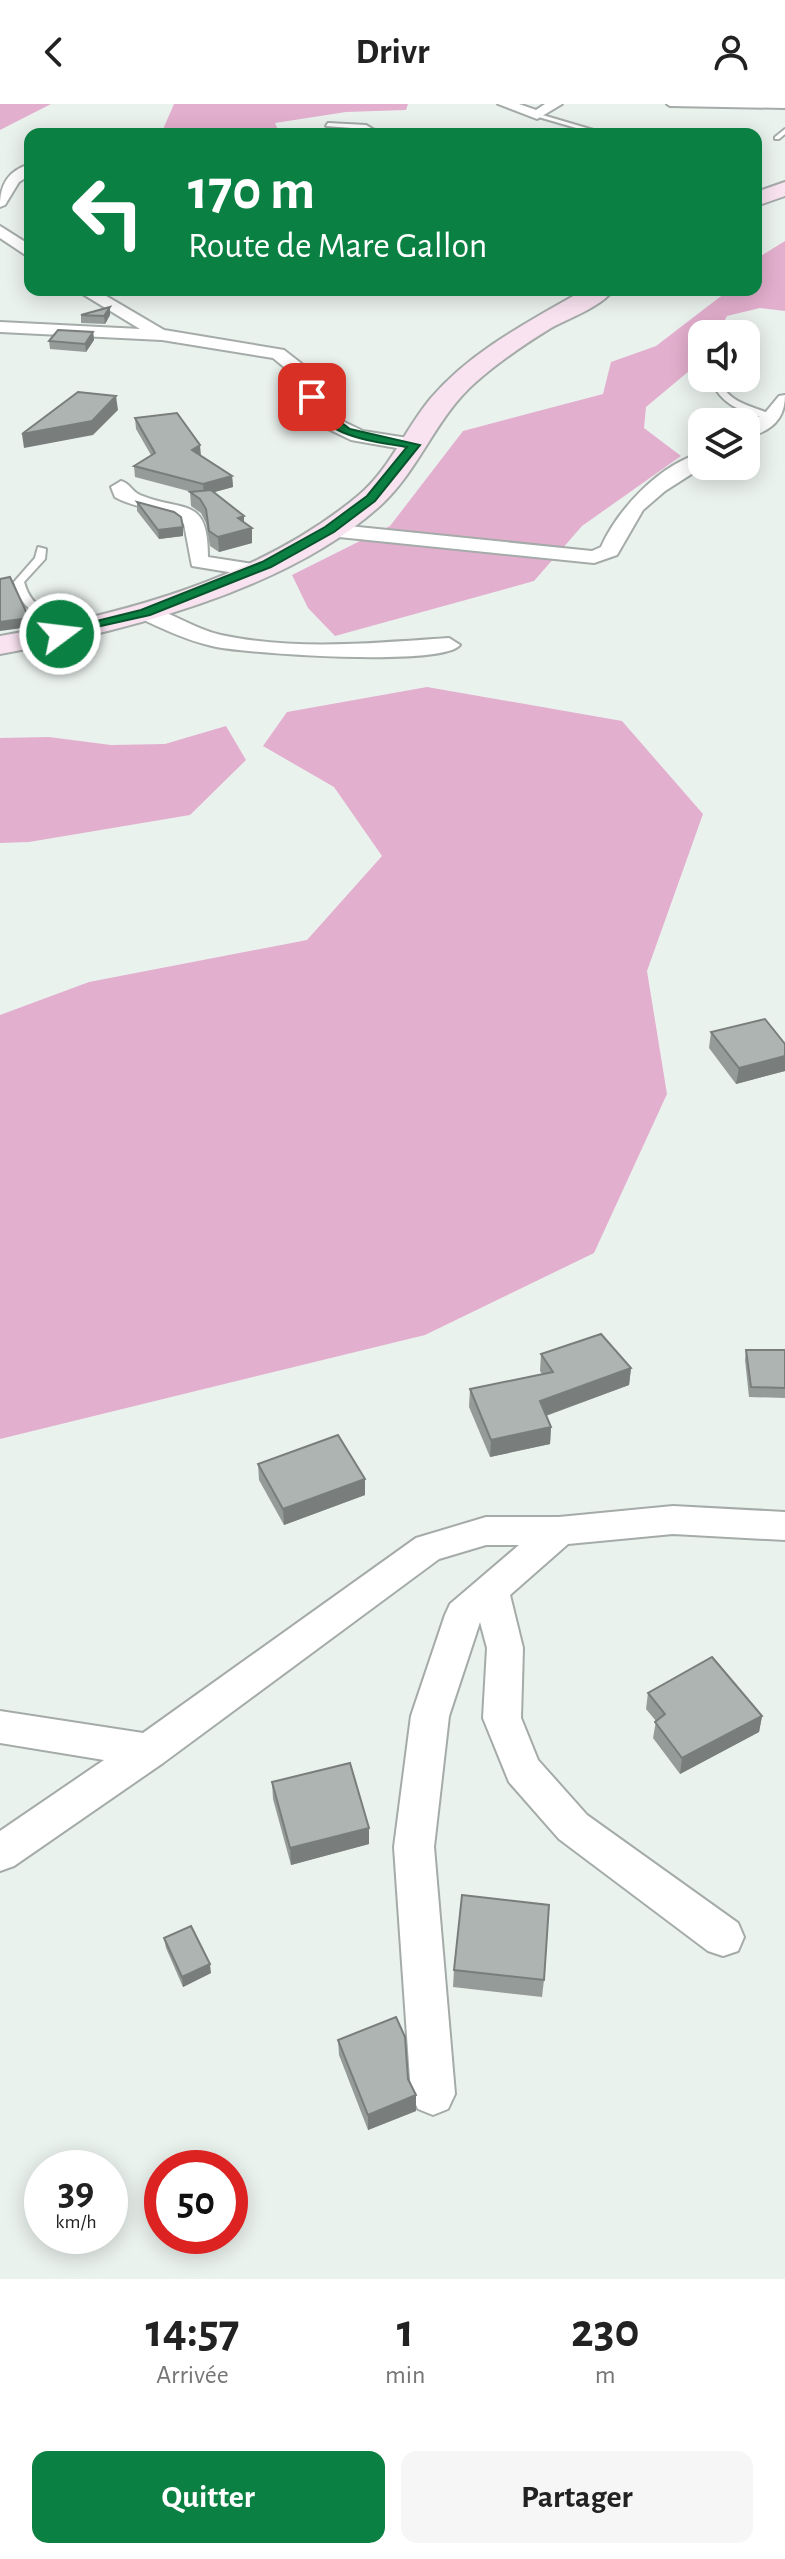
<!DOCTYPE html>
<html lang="fr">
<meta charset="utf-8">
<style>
body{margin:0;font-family:"Alegreya Sans",sans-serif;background:#f6f6f6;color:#222;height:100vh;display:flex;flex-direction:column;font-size:30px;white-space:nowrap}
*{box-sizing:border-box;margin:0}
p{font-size:26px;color:#767676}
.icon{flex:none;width:44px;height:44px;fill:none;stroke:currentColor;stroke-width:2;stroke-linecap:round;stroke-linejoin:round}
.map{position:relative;height:2175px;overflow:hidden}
.panel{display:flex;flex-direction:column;background:#fff;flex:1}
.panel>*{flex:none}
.top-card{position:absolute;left:24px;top:24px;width:738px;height:168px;border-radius:16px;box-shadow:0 4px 20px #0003;background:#0b8043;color:#fff;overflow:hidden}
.buttons{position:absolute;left:688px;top:216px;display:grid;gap:16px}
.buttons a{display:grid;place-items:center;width:72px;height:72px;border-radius:16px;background:#fff;box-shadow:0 4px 20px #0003;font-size:40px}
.speed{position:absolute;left:24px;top:2046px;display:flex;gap:16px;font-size:40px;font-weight:700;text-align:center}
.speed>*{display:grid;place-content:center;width:104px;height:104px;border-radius:50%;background:#fff;box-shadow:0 4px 20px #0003;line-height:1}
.speed small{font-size:20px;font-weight:400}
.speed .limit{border:12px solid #d22;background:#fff;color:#111}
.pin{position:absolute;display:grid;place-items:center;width:68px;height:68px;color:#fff;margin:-34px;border-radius:16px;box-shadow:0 4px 12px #0006}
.me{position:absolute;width:88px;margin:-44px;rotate:75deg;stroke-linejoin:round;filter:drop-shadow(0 0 6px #0008)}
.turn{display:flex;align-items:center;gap:28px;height:168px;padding:0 32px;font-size:36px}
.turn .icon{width:104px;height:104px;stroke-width:2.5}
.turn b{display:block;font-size:56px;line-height:68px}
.eta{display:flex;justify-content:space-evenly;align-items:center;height:136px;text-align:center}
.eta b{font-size:48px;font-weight:700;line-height:56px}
.primary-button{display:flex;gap:16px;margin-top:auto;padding:16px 32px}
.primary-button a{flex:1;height:92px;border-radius:16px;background:#0b8043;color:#fff;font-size:32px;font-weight:700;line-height:92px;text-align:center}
.primary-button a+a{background:#f6f6f6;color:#222}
header{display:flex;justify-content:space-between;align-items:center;height:104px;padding:0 32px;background:#fff;font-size:36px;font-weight:700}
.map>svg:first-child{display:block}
</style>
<header><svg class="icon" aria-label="back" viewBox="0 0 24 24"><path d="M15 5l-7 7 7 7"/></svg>Drivr<svg class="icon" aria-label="person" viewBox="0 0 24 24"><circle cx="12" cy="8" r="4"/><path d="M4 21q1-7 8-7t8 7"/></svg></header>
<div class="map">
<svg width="785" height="2175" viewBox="0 0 785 2175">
<rect width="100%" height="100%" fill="#eaf2ee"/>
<!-- green -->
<g fill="#e3afce">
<polygon points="0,0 51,0 0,26"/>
<polygon points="174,0 408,0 406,6 346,8 275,19 280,30 161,30"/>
<polygon points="785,137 785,207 760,204 727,212 717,230 702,230 701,257 646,303 644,324 681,352 582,422 534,477 335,532 308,504 292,471 390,422 463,327 603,290 611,258 656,242 729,186 756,186 756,155"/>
<polygon points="427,583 622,617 703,710 647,867 667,990 594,1149 425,1231 0,1335 0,911 89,878 307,836 382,752 334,683 263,642 287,608"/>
<polygon points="226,622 246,656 190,711 29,738 0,739 0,634 49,633 111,641 165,640"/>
</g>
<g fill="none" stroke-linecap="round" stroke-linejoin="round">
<!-- service casing -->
<g stroke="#a4aba8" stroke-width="4">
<g id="service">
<polygon points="667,0 785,0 785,4 670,2"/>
<polygon points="535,10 539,10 607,30 597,30 535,12"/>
<polygon points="328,19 366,21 381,30 373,30 365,25 326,22"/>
<polygon points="785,25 785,30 779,35 775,35 775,33"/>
<path d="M 711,274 L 719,274 C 728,302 755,301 776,313 L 772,316 C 746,309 719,302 711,274 Z"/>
<path d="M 38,443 L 46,445 L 45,455 L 24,478 C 32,508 57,513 83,522 L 83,526 C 74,526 66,523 58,520 C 35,512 20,502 14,478 L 35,454 Z"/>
</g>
</g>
<!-- minor casing -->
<g stroke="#a4aba8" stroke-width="4">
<g id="minor">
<polygon points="498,0 519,0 536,6 545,0 562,0 537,15"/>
<path d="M 30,60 L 30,71 L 19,78 L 5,101 L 0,103 C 0,80 8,67 30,60 Z"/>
<polygon points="0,122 30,141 30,154 0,134"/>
<polygon points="76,186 96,186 164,226 284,246 302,260 326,304 338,315 363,327 414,335 423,341 414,347 351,336 324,323 309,307 289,267 273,254 162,236 0,228 0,218 140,225"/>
<path d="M 785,291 C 785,316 771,327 746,334 L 746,320 L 765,309 L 779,292 Z"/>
<path d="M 702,349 L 704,362 L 665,387 L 643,406 L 617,451 L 594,459 L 329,432 L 319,426 L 329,420 L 592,447 L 601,443 C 618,405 660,360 702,349 Z"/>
<path d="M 121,377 C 131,380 131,387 140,391 C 184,409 208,391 208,453 L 253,460 L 263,466 L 253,472 L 192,462 L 184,420 C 165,403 137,406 115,393 L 111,383 Z"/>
<path d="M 146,502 C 172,508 194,525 221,531 C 295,547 374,539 449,534 L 460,541 C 443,563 245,550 212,542 C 186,536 162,525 138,513 L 135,508 Z"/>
<polygon points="673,1402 785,1408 785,1436 673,1430 568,1440 510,1491 523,1544 521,1614 538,1656 587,1711 738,1819 744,1833 738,1847 723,1852 708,1847 559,1735 509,1678 483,1614 487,1544 480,1518 449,1612 434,1743 455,1990 448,2005 433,2011 418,2005 411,1990 394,1743 411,1612 445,1511 450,1500 519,1441 486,1441 439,1455 163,1659 14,1762 0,1767 0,1727 104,1656 0,1639 0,1607 143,1629 416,1434 486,1413 559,1413"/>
</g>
</g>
<!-- secondary casing -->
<g stroke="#a4aba8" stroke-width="4">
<g id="secondary">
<polygon points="785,78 785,92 756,102 756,88"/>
<path d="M 584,186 L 613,186 C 601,203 569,214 551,224 C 525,240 500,257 477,277 C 436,312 420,365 381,401 C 287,487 122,528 0,550 L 0,532 C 124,510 260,474 359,391 C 390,365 405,325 431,294 C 472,246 530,217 584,186 Z"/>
</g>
</g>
<!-- service -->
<use href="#service" fill="#fff" fill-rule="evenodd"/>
<!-- minor -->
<use href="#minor" fill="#fff" fill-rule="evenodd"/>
<!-- secondary -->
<use href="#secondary" fill="#fae3f1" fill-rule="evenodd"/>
</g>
<!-- wall -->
<g fill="#959b98">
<polygon points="81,211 110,211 105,220 81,219"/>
<polygon points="93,228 94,236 86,248 50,245 49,237"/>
<polygon points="135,314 201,352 232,372 233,383 214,388 244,419 252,439 219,448 210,442 206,419 201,409 191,402 190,388 192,388 135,373 134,362 151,351 136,325"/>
<polygon points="137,398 183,423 183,432 159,435 137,407"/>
<polygon points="711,928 785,940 785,967 736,980 709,944"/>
<polygon points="746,1246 785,1246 785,1294 749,1293 745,1256"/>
<polygon points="541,1250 631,1264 629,1281 546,1312 551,1323 550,1340 490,1353 469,1303 470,1285 542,1270 540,1267"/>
<polygon points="258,1360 365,1375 365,1391 284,1421 259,1376"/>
<polygon points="648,1589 762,1612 759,1628 680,1670 653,1634 656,1617 646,1605"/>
<polygon points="272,1678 369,1740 291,1761 273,1695"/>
<polygon points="164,1834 211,1869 183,1883 166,1844"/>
<polygon points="454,1866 544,1876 542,1893 453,1883"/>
<polygon points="338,1936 408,1975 416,2007 368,2026 339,1951"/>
</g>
<!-- shaded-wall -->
<g fill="#797e7c">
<polygon points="110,203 110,211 105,220 104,212"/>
<polygon points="93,228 94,236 86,248 85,240"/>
<polygon points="116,292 118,306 93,331 24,344 22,330"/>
<polygon points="200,341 201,352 192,346"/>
<polygon points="232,372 233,383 204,391 203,380"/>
<polygon points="244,412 244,426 252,424 252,439 219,448 218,433 238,414"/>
<polygon points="183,423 183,432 159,435 158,426"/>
<polygon points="29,514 30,523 0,527 0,518"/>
<polygon points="785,952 785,967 736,980 739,964"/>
<polygon points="631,1264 629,1281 539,1314 540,1297"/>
<polygon points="551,1323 550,1340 490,1353 491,1336"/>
<polygon points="365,1375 365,1391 284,1421 283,1405"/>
<polygon points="762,1612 759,1628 680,1670 682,1654"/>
<polygon points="369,1724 369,1740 291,1761 290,1744"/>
<polygon points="210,1860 211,1869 183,1883 182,1873"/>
<polygon points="416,1991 416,2007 368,2026 368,2011"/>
</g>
<!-- building -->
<g fill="#adb4b1" stroke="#797e7c" stroke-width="2">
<polygon points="110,203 104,212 81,211"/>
<polygon points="58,226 93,228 85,240 49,237"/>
<polygon points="78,288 116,292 92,317 22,330"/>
<polygon points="177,309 200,341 192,346 232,372 203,380 134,362 155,349 135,314"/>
<polygon points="211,386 244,412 238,414 252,424 218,433 209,427 206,405 200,395 190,388"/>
<polygon points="137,398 174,408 181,413 183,423 158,426"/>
<polygon points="10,473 29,514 0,518 0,475"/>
<polygon points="765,915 785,940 785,952 739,964 711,928"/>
<polygon points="601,1230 631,1264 540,1297 551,1323 491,1336 470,1285 553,1268 541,1250"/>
<polygon points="746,1246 785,1246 785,1284 751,1283"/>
<polygon points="338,1331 365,1375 283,1405 258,1360"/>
<polygon points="712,1553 762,1612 682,1654 655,1618 665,1610 648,1589"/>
<polygon points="350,1659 369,1724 290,1744 272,1678"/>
<polygon points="462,1791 549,1801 544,1876 454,1866"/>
<polygon points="191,1822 210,1860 182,1873 164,1834"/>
<polygon points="396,1913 405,1933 408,1975 416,1991 368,2011 338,1936"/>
</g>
<!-- route -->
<path fill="#0b8043" stroke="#07532c" stroke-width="2" d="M 312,290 L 316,291 L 323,305 L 350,325 L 420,341 L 375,397 L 334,428 L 271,463 L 150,511 L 56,532 L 56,527 L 141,506 L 262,458 L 325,423 L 367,392 L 407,343 C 368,336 324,334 307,293 Z"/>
</svg>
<div class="buttons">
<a><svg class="icon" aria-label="sound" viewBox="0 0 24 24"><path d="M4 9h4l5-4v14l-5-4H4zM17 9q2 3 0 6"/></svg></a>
<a><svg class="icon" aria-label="layers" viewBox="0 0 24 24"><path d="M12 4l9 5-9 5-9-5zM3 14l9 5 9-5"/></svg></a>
</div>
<div class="speed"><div>39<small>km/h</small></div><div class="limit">50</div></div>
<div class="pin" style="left:312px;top:293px;background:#d93025"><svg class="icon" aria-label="arrive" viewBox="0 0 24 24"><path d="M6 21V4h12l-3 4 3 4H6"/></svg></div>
<svg class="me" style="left:60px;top:530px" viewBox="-20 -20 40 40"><circle r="17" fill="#0b8043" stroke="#fff" stroke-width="3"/><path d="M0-11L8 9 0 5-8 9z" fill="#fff"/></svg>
<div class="top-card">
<div class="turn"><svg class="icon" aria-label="left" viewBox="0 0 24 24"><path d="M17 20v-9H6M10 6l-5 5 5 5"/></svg><div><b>170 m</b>Route de Mare Gallon</div></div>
</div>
</div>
<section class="panel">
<div class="eta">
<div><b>14:57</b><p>Arrivée</p></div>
<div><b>1</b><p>min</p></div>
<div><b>230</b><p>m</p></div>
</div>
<div class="primary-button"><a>Quitter</a><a>Partager</a></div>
</section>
